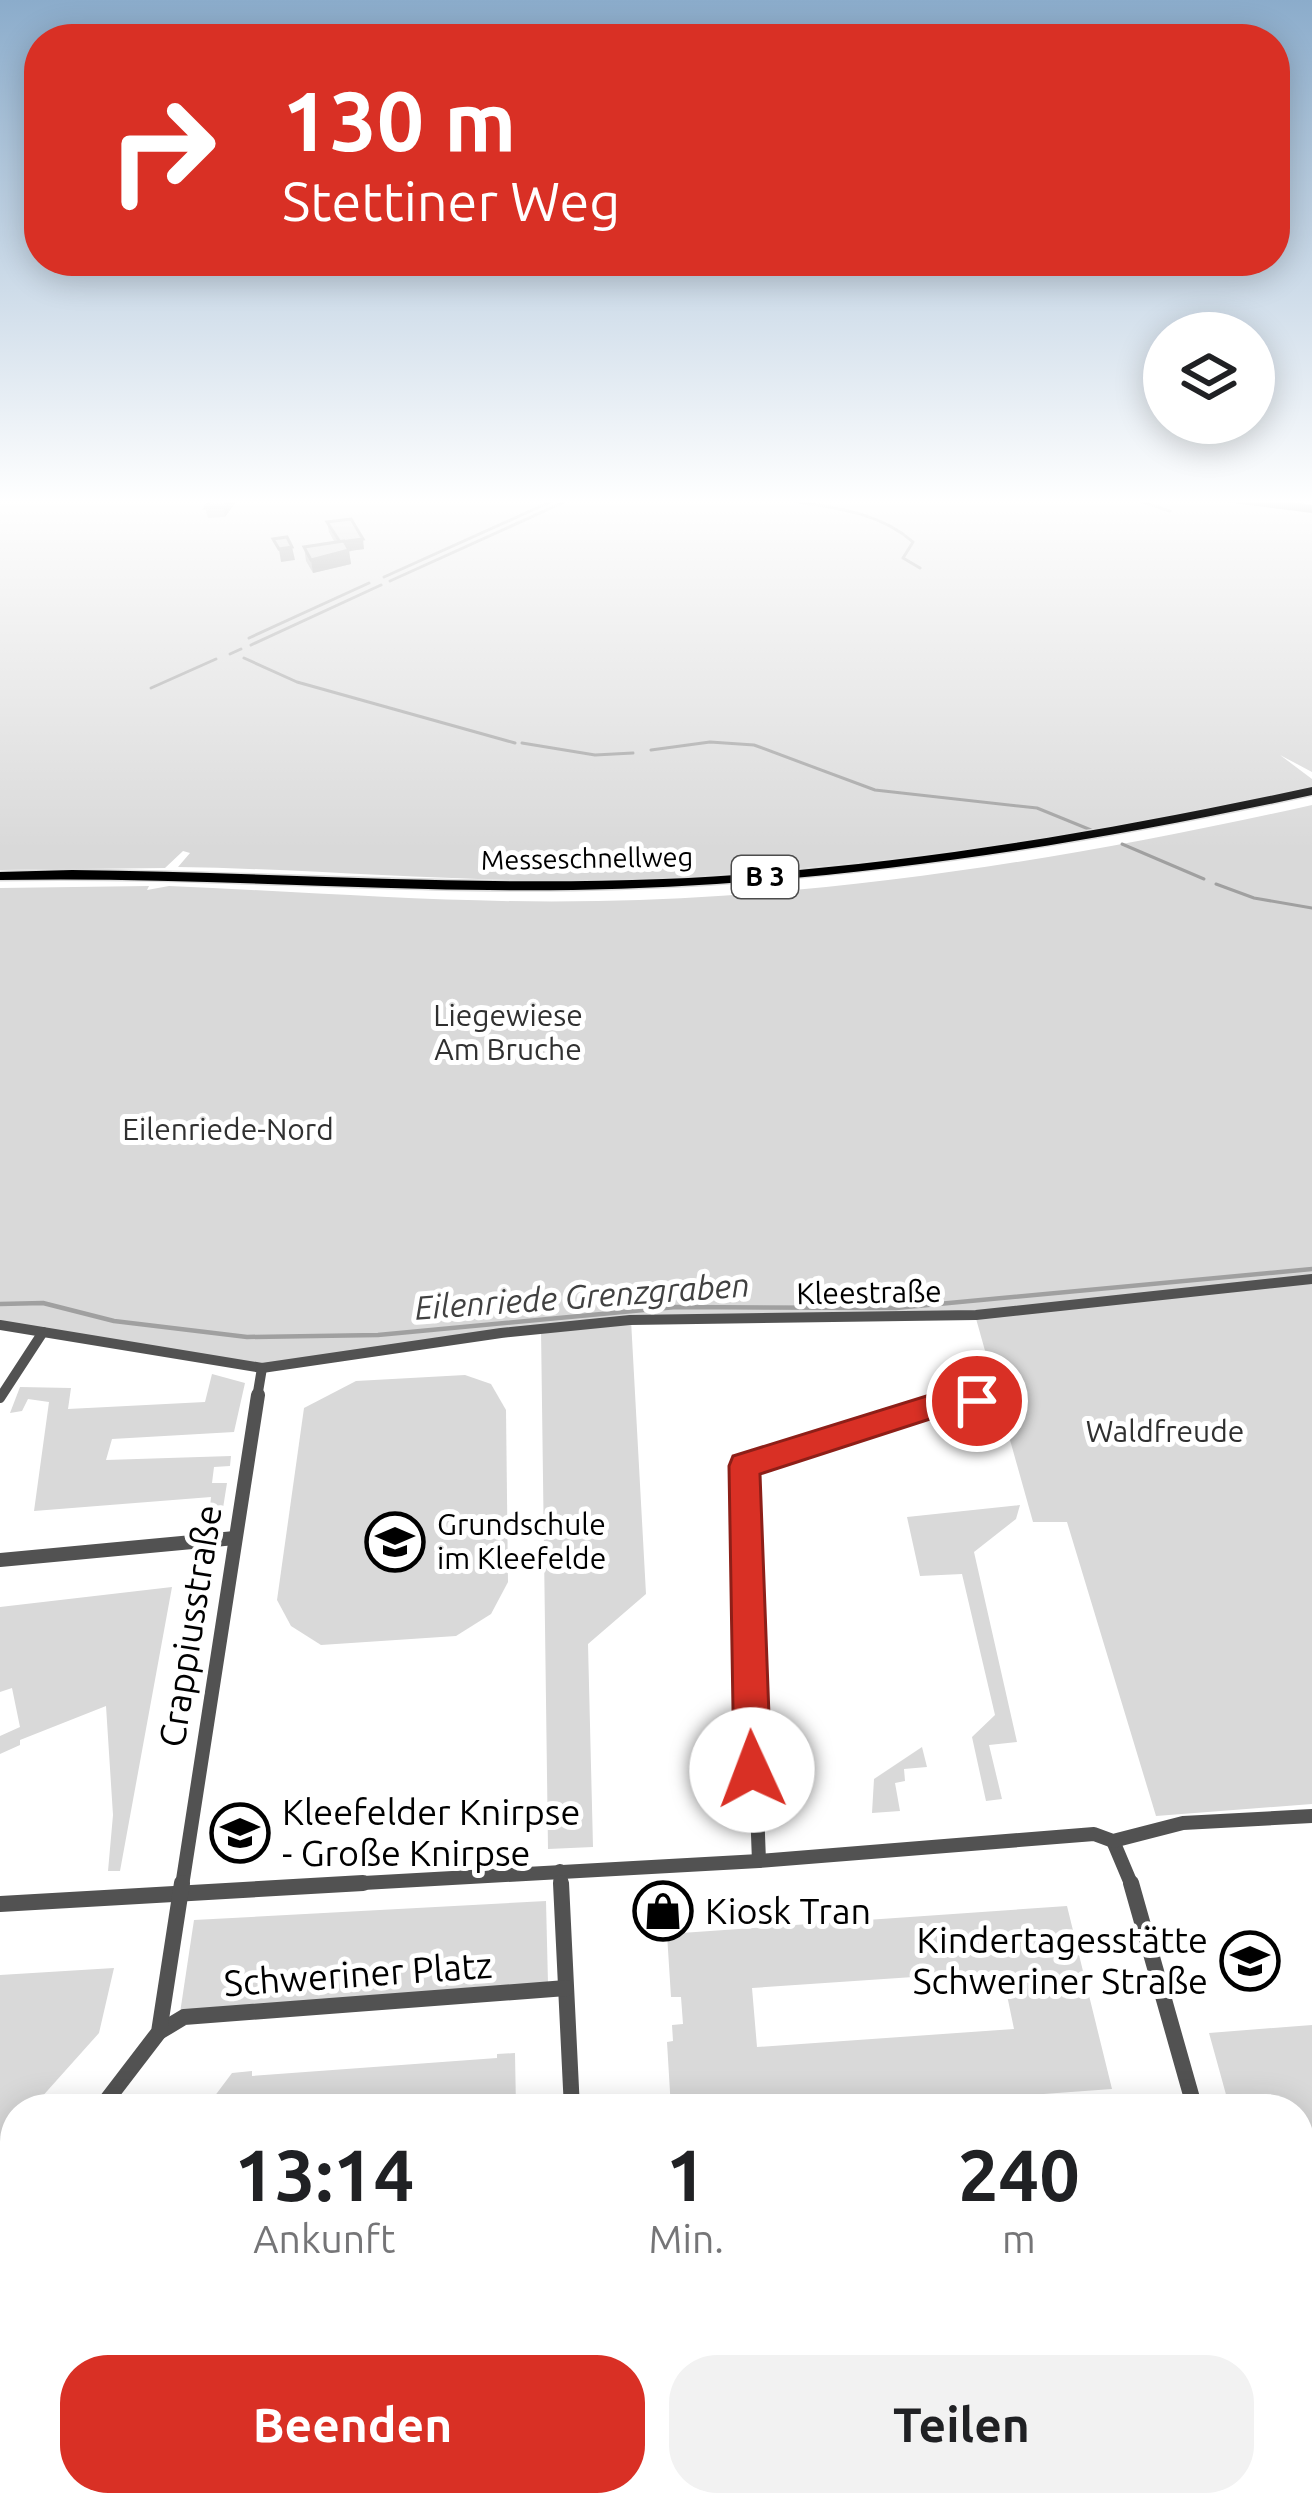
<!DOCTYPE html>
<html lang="de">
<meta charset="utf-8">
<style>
body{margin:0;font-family:Ubuntu,sans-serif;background:#f2f2f2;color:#202124;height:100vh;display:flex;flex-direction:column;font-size:45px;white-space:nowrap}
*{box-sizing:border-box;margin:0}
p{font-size:39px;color:#757577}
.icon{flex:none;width:66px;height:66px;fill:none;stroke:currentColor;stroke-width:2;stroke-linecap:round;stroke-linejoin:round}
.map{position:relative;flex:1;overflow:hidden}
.drawer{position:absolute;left:0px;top:2094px;width:1314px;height:423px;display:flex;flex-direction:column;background:#fff;border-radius:48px 48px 0 0;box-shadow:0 6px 30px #0003}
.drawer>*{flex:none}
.hud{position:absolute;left:24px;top:24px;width:1266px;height:252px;border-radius:48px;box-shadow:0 6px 30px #0003;background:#d93025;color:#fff;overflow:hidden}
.buttons{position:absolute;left:1143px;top:312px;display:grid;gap:24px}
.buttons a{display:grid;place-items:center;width:132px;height:132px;border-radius:50%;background:#fff;box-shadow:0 6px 30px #0003;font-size:60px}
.pin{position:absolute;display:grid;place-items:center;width:102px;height:102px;color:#fff;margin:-51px;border:6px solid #fff;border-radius:50%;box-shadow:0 3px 12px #0007}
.me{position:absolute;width:132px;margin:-66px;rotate:358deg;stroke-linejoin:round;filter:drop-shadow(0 0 9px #0008)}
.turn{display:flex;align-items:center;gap:42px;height:252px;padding:0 60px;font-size:54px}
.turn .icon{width:156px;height:156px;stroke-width:2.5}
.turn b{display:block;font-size:84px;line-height:102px}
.eta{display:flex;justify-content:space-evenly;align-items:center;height:204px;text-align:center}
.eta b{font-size:72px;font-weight:700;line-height:84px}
.button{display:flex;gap:24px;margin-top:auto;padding:24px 60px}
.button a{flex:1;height:138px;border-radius:48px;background:#d93025;color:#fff;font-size:48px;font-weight:700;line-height:138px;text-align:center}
.button a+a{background:#f2f2f2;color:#202124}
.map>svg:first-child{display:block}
</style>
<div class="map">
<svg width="1312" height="2515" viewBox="0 0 1312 2515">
<rect width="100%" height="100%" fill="#fff"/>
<!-- green -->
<g fill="#d9d9d9" fill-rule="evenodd">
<path d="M 0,498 L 1312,498 L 1312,772 L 1280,755 L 1312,779 L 1312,786 C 1078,838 838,875 598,880 C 458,883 318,869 178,867 L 190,853 L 183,851 L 165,868 L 0,870 Z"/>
<path d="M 1312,805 L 1312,1804 L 1156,1816 L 1067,1522 L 1033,1522 L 975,1315 L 631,1320 L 646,1594 L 588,1644 L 593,1847 L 548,1849 L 541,1329 L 282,1367 L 0,1325 L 0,888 L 149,886 L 147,890 L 169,886 C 313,892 455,904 598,901 C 837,897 1079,857 1312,805 Z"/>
<polygon points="212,1374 245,1383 234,1432 112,1439 106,1460 231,1456 230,1466 214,1467 212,1483 227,1483 220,1527 209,1517 211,1497 34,1511 49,1402 28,1399 22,1411 10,1413 20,1387 71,1388 68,1409 205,1402"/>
<polygon points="465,1375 491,1384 506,1410 508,1582 491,1614 456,1636 321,1645 291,1626 277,1600 304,1408 356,1381"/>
<polygon points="1020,1505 1016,1519 974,1552 1017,1742 989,1745 1002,1799 986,1801 972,1737 995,1715 962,1574 920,1576 907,1517"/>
<polygon points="172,1587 120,1871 108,1871 113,1815 106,1706 20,1740 20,1745 0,1754 0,1736 20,1727 12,1688 0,1692 0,1607"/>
<polygon points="922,1747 927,1767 904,1769 905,1781 895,1783 900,1811 872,1813 874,1779"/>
<polygon points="546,1901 548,1984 180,2013 194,1920"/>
<path d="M 1067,1906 L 1112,2089 L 842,2109 L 671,2109 L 667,2042 L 673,2041 L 672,2025 L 683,2024 L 681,1997 L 671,1997 L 667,1934 ZM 1002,1971 L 1014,2029 L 757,2047 L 752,1988 Z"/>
<polygon points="114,1968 99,2033 31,2109 15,2109 15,2128 0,2145 0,1975"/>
<polygon points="1312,2025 1312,2351 1299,2352 1299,2109 1230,2109 1209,2033"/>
<polygon points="515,2053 516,2109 205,2109 232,2073 252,2071 252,2076 497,2058 497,2054"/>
<polygon points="15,2352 15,2502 96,2502 86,2515 0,2515 0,2371"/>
<polygon points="287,2502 535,2502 536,2515 279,2515"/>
</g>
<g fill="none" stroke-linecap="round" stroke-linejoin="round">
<!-- stream-far1 -->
<g stroke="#a0a0a0" stroke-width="3">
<path d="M 774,498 C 822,507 875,508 913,542 L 903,558 L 920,568"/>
<polyline points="1130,498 1170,511"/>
<polyline points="285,499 296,498"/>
<polyline points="384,577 559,498"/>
<polyline points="390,581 573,498"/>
<polyline points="249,638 369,583"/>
<polyline points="251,645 381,585"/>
<polyline points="230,654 241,649"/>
<polyline points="244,658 297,682 515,743"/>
<polyline points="151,688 216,659"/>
<polyline points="522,743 595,755 633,753"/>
<polyline points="651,750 710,742 754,745 875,790 1037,808 1091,830"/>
<polyline points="1122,844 1204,879"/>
<polyline points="1216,884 1254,898 1312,908"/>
</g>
<!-- stream -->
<polyline stroke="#a0a0a0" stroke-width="4.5" points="0,1304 43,1303 114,1321 247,1337 378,1335 676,1307 896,1308 1312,1269"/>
<!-- trunk casing -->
<g stroke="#dbdbdb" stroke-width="3">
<path id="trunk" d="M 1312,787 L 1312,795 C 1068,848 823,886 573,890 C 382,893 191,876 0,880 L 0,872 L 72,870 C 269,872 466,887 663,879 C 882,870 1098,833 1312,787 Z"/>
</g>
<!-- minor-far2 -->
<g stroke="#525252" stroke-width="10">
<polyline points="0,1325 262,1368 501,1333 630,1320 976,1315 1312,1279"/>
<polyline points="0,1398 43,1332"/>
<polyline points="257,1398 262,1368"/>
</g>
<!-- minor-far1 -->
<g stroke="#525252" stroke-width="14">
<polyline points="0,1560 235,1538"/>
<polyline points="1113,1841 1132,1886"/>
<polyline points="759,1861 744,1466 933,1406 977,1401"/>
<polyline points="560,1871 561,1886"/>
<polyline points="182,1886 258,1395"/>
<polyline points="310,1886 759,1861 1094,1834 1113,1841 1183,1823 1312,1816"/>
</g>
<!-- minor -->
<g stroke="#525252" stroke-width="16">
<polyline points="561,1883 572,2109"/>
<polyline points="1131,1883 1195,2109"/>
<polyline points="0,1904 363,1883"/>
<polyline points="159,2032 184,2017 566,1988"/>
<polyline points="100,2109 159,2032 182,1883"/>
<polyline points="0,2237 15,2218"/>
<polyline points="1299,2484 1308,2515"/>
<polyline points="598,2502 599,2515"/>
<polyline points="173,2515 182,2502"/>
</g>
<!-- tertiary -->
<polyline stroke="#525252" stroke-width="8" points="1226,498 1312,509"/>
<!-- trunk -->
<use href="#trunk" fill="#000" fill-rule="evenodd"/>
</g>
<!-- wall -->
<g fill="#a7a7a7">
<polygon points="235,503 225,517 208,518 205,508"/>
<polygon points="327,522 364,549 349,551 351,564 313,573 306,561 304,547 335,543 329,532"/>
</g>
<!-- shaded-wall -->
<g fill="#888">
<polygon points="230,498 233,498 235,503 225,517 223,507"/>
<polygon points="363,539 364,549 349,551 351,564 313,573 311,560 340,543"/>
<polygon points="292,547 295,560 281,562 279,549"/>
</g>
<!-- building -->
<g fill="#c2c2c2" stroke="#888" stroke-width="3">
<polygon points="212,498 230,498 223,507 205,508"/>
<polygon points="351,519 363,539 340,542 327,522"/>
<polygon points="287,537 292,547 279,549 273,539"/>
<polygon points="344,541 349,550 311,560 304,547"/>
</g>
<!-- sky -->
<linearGradient id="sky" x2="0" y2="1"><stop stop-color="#8baccb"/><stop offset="0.59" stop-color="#fff"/><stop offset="1" stop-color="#fff" stop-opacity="0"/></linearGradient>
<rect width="1312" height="850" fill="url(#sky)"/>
<!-- route -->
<polygon fill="#d93025" stroke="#8d1f18" stroke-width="3" points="977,1389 988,1392 992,1401 988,1409 933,1418 760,1474 771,1770 765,1783 752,1788 740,1783 734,1770 729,1466 733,1456 933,1394"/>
<!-- icons -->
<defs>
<g id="school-ring" transform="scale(3)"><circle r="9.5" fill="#fff" stroke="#000" stroke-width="1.5"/><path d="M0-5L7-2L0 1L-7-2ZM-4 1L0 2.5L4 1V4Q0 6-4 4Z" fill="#000"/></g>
<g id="shop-ring" transform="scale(3)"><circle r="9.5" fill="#fff" stroke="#000" stroke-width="1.5"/><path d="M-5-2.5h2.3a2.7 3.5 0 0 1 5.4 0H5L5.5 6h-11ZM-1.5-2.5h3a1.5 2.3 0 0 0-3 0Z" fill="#000"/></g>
</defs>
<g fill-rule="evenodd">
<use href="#school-ring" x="395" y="1542"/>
<use href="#school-ring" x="240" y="1833"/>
<use href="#shop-ring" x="663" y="1911"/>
<use href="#school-ring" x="1250" y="1961"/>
</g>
<g text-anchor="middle" stroke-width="10" stroke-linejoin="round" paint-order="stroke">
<!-- far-street labels -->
<g font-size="27" fill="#000" stroke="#fff">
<text transform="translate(587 859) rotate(-1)" y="9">Messeschnellweg</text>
</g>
<!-- shield labels -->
<rect fill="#fff" stroke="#4c4c4c" stroke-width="3" x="732" y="856" width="66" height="42" rx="9"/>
<g font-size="27" font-weight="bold" fill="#000">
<text x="765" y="886">B 3</text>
</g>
<!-- park labels -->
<g font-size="30" fill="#303030" stroke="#fff">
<text x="508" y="1026">Liegewiese<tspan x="508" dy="34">Am Bruche</tspan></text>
<text x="228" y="1140">Eilenriede-Nord</text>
<text x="1165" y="1442">Waldfreude</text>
</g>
<!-- street labels -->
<g font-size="30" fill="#000" stroke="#fff">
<text transform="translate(869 1293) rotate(-1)" y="10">Kleestraße</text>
</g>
<!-- poi labels -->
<g font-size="30" fill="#000" stroke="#fff" text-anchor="start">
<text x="437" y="1535">Grundschule<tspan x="437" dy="34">im Kleefelde</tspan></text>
</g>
<!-- water labels -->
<g font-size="33" font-style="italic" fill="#414141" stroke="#fff">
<text transform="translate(582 1296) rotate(-4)" y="12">Eilenriede Grenzgraben</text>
</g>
<!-- near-street labels -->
<g font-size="36" fill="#000" stroke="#fff">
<text transform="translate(190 1626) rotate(-81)" y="13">Crappiusstraße</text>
<text transform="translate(358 1974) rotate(-4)" y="13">Schweriner Platz</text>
</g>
<!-- near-poi labels -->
<g font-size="36" fill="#000" stroke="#fff" text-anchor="start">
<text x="282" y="1825">Kleefelder Knirpse<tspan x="282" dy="41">- Große Knirpse</tspan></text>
<text x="705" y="1924">Kiosk Tran</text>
<text x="1208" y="1953" text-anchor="end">Kindertagesstätte<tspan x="1208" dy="41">Schweriner Straße</tspan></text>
</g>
</g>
</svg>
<div class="buttons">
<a><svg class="icon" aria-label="layers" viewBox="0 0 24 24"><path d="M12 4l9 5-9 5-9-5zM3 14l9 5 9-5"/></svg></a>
</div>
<div class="pin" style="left:977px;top:1401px;background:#d93025"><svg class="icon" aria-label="arrive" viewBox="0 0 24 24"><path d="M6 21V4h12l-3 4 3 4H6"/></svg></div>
<svg class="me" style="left:752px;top:1770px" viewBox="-20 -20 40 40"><circle r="19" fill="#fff"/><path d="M0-13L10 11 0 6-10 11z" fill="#d93025"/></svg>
<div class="hud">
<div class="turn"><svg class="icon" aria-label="right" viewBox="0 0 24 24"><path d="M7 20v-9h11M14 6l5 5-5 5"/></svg><div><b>130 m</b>Stettiner Weg</div></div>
</div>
<section class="drawer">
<div class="eta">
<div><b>13:14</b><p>Ankunft</p></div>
<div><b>1</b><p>Min.</p></div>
<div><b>240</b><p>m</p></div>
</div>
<div class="button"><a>Beenden</a><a>Teilen</a></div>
</section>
</div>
